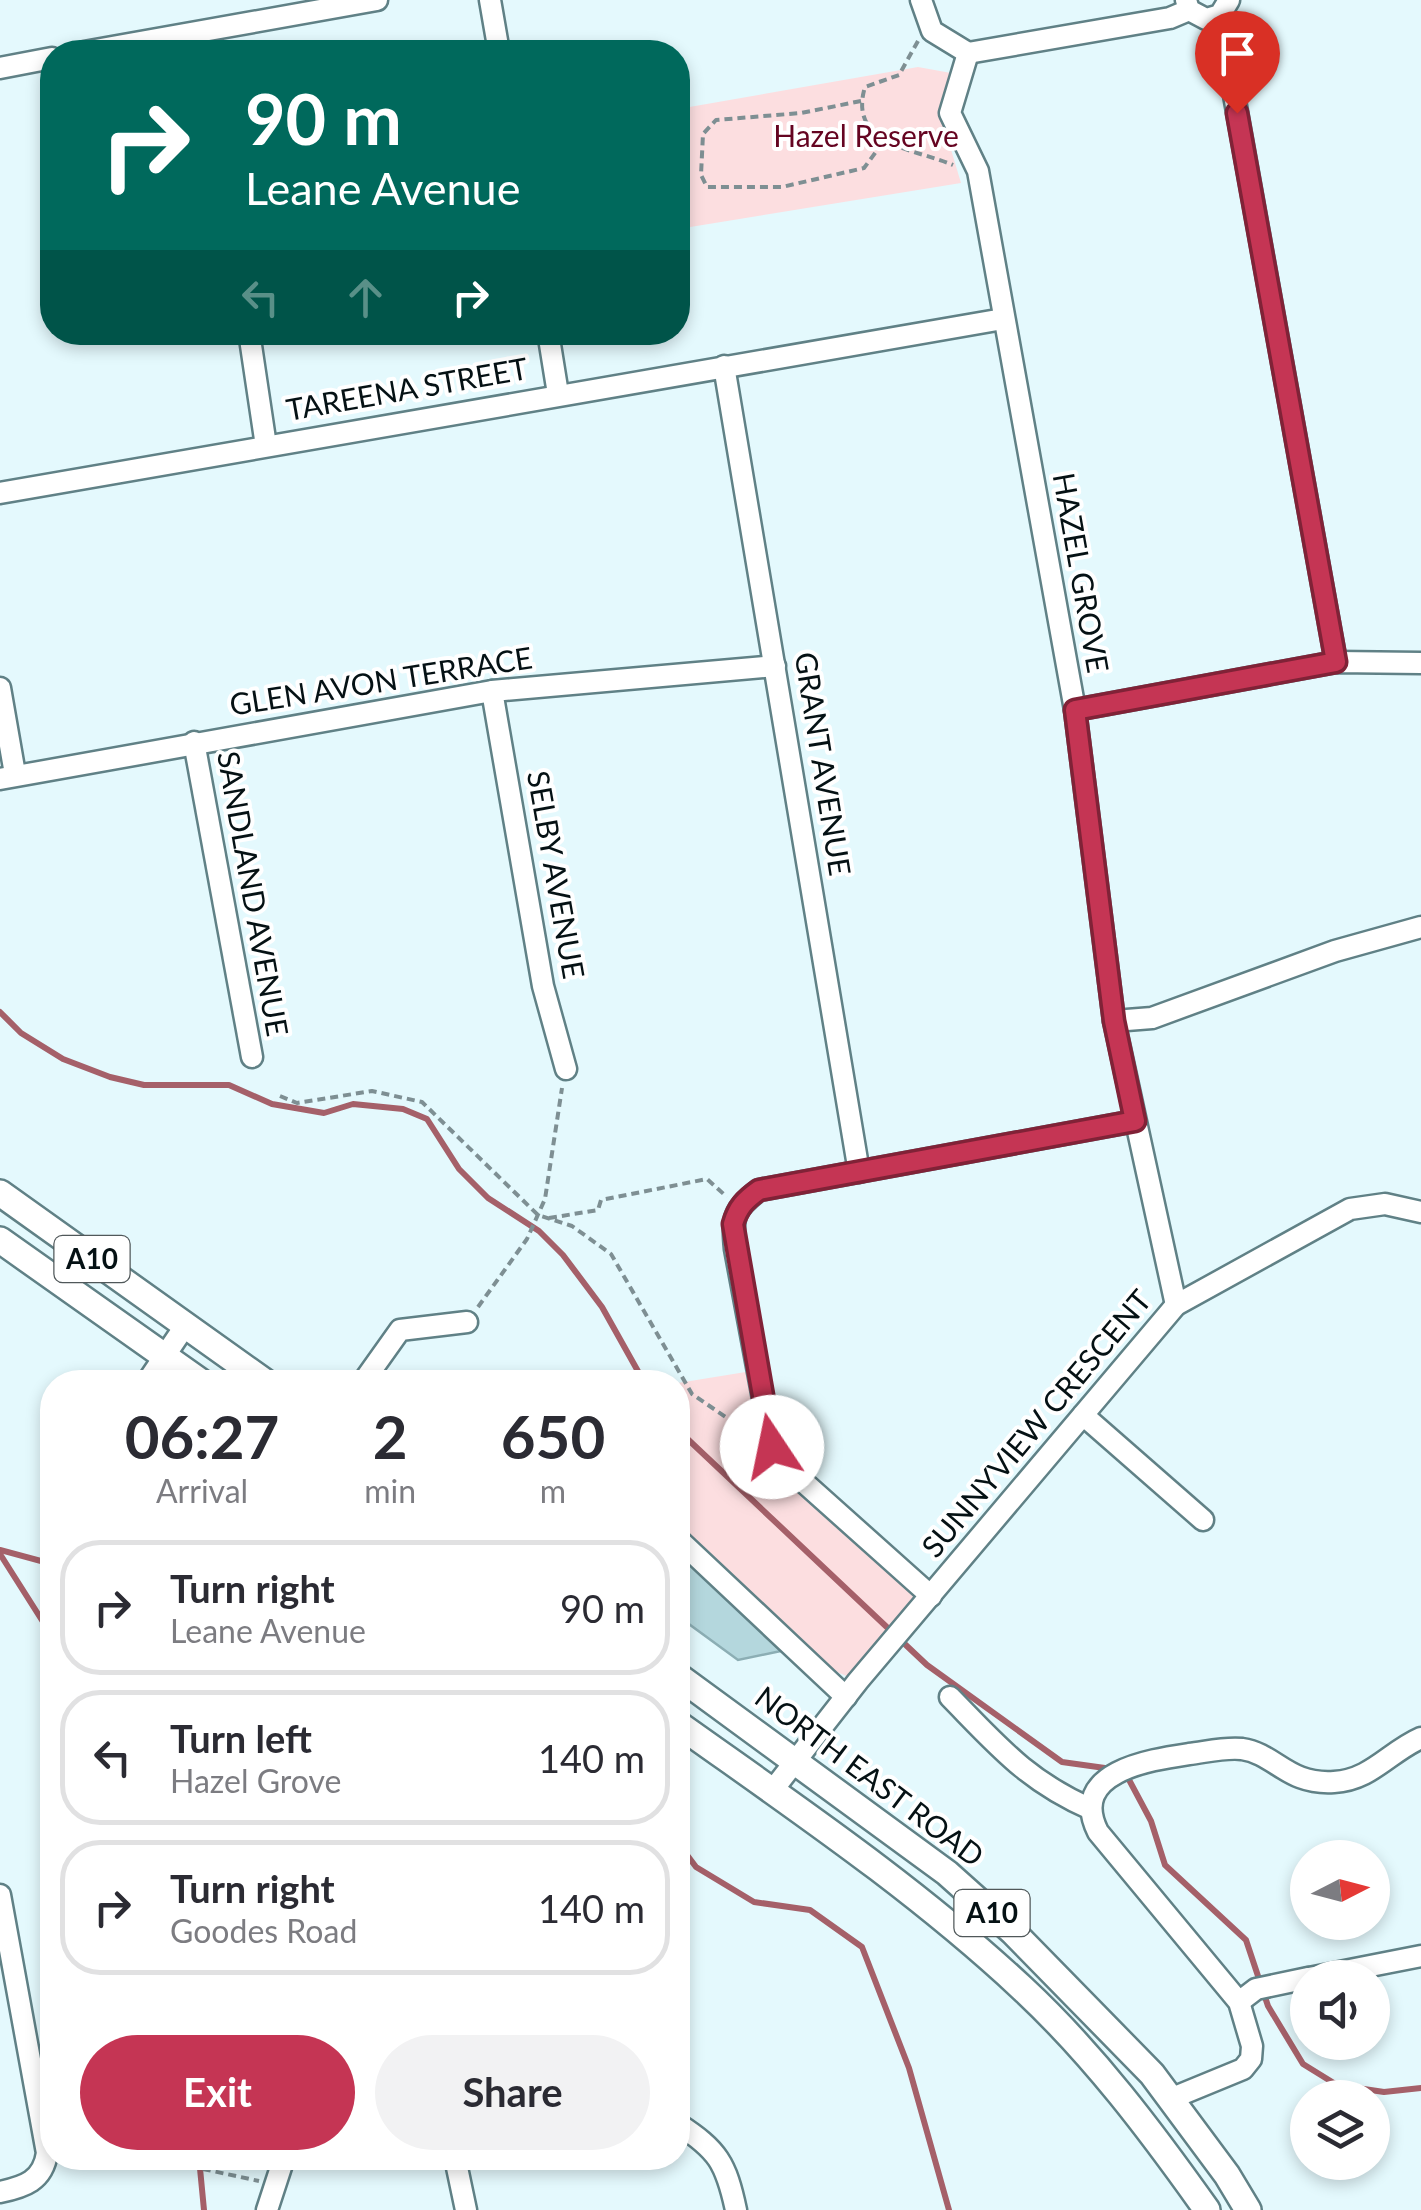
<!DOCTYPE html>
<style>
body{margin:0;font-family:Lato,sans-serif;background:#f2f2f3;color:#2b2b33;height:100vh;display:flex;flex-direction:column;font-size:38px;white-space:nowrap}
*{box-sizing:border-box;margin:0}
p{font-size:32px;color:#7c7c81}
.icon{flex:none;width:55px;height:55px;fill:none;stroke:currentColor;stroke-width:2;stroke-linecap:round;stroke-linejoin:round}
.map{position:relative;flex:1;overflow:hidden}
.side{position:absolute;left:40px;top:1370px;width:650px;height:800px;display:flex;flex-direction:column;background:#fff;border-radius:40px;box-shadow:0 5px 15px #0003}
.side>*{flex:none}
.hud{position:absolute;left:40px;top:40px;width:650px;height:305px;border-radius:40px;box-shadow:0 5px 15px #0003;background:#00695c;color:#fff;overflow:hidden}
.needle{width:65px;rotate:84deg}
.fabs{position:absolute;left:1290px;top:1840px;display:grid;gap:20px}
.fabs a{display:grid;place-items:center;width:100px;height:100px;border-radius:50%;background:#fff;box-shadow:0 5px 15px #0003;font-size:50px}
.pin{position:absolute;display:grid;place-items:center;width:85px;height:85px;color:#fff;margin:-102px -42px;border-radius:50% 50% 50% 0;rotate:-45deg;box-shadow:0 0 10px #0007}
.pin .icon{rotate:45deg}
.me{position:absolute;width:110px;margin:-55px;rotate:349deg;stroke-linejoin:round;filter:drop-shadow(0 0 8px #0008)}
.turn{display:flex;align-items:center;gap:35px;height:210px;padding:0 40px;font-size:45px}
.turn .icon{width:130px;height:130px;stroke-width:2.5}
.turn b{display:block;font-size:70px;line-height:85px}
.lanes{display:flex;align-items:center;height:95px;padding:0 40px;background:#0003;justify-content:center;gap:50px;direction:ltr}
.lanes .off{opacity:.35}
.eta{display:flex;justify-content:space-evenly;align-items:center;height:170px;text-align:center}
.eta b{font-size:60px;font-weight:700;line-height:70px}
.cta{display:flex;gap:20px;margin-top:auto;padding:20px 40px}
.cta a{flex:1;height:115px;border-radius:60px;background:#c53554;color:#fff;font-size:40px;font-weight:700;line-height:115px;text-align:center}
.cta a+a{background:#f2f2f3;color:#2b2b33}
ul{padding:0;list-style:none}
li{display:flex;align-items:center;gap:30px;height:135px;margin:0 20px 15px;padding:0 20px;border:5px solid #e1e1e2;border-radius:40px}
li div{flex:1}
li b{display:block;font-size:38px}
li em{font-style:normal}
.map>svg:first-child{display:block}
</style>
<div class="map">
<svg width="1421" height="2210" viewBox="0 0 1421 2210">
<rect width="100%" height="100%" fill="#e4f9fd"/>
<!-- green -->
<g fill="#fcdee0">
<polygon points="918,67 951,73 941,116 961,183 678,229 678,109"/>
<polygon points="758,1370 772,1447 931,1596 858,1681 809,1660 678,1531 678,1383"/>
</g>
<g fill="none" stroke-linecap="round" stroke-linejoin="round">
<!-- stream -->
<g stroke="#a56069" stroke-width="6">
<polyline points="0,1012 21,1033 63,1059 110,1077 144,1085 229,1085 272,1104 324,1113 353,1104 403,1109 427,1119 459,1169 488,1198 539,1231 563,1255 602,1307 644,1382"/>
<polyline points="678,1430 927,1665 1062,1762 1112,1769"/>
<polyline points="0,1550 52,1564"/>
<polyline points="0,1554 52,1636"/>
<polyline points="1123,1774 1127,1776 1151,1821 1165,1865 1246,1940 1268,2006 1303,2064 1337,2085 1384,2092 1421,2088"/>
<polyline points="678,1843 696,1867 754,1902 810,1910 862,1947 909,2068 949,2210"/>
<polyline points="199,2158 204,2210"/>
</g>
</g>
<!-- building -->
<polygon fill="#b4d7dd" stroke="#8caeb4" stroke-width="2.5" points="678,1549 781,1651 738,1660 678,1616"/>
<g fill="none" stroke-linecap="round" stroke-linejoin="round">
<!-- minor casing -->
<g stroke="#608186" stroke-width="25">
<g id="minor">
<polyline points="490,0 499,52"/>
<polyline points="921,0 932,31 968,53"/>
<polyline points="1186,0 1189,10 1206,19 1220,15 1229,0"/>
<polyline points="1216,17 1223,34 1336,662"/>
<polyline points="84,52 377,0"/>
<polyline points="968,53 950,113 978,171 1075,710 1114,1021 1176,1305"/>
<polyline points="968,53 1170,18 1189,10"/>
<polyline points="0,68 52,58"/>
<polyline points="249,332 266,446"/>
<polyline points="548,332 558,394"/>
<polyline points="724,366 859,1172"/>
<polyline points="0,493 1003,319"/>
<polyline points="0,688 15,774"/>
<polyline points="492,691 543,986 566,1069"/>
<polyline points="1075,710 1336,662 1421,663"/>
<polyline points="194,742 252,1057"/>
<polyline points="0,779 492,691 775,666"/>
<polyline points="1114,1021 1152,1018 1335,951 1421,927"/>
<polyline points="147,1382 185,1326"/>
<polyline points="363,1382 400,1330 467,1322"/>
<polyline points="1083,1415 1203,1520"/>
<polyline points="678,1539 846,1697"/>
<path d="M 931,1596 L 780,1461 L 772,1447 L 735,1249 C 732,1217 733,1210 759,1190 L 1135,1121"/>
<path d="M 950,1697 C 998,1746 1027,1781 1091,1809"/>
<polyline points="772,1791 858,1681 1176,1305 1350,1209 1385,1204 1421,1212"/>
<path d="M 0,1895 L 47,2153 C 43,2181 24,2187 0,2192"/>
<polyline points="1309,1978 1421,1956"/>
<polyline points="1239,2002 1256,1989 1308,1978"/>
<path d="M 1170,2099 L 1243,2069 L 1251,2059 L 1252,2046 L 1239,2002 L 1098,1832 C 1068,1772 1149,1760 1189,1754 C 1206,1752 1225,1747 1242,1749 C 1276,1754 1287,1785 1334,1782 C 1371,1780 1389,1752 1421,1738"/>
<path d="M 678,2124 C 718,2150 726,2163 736,2210"/>
<polyline points="455,2158 466,2210"/>
<polyline points="267,2210 284,2158"/>
</g>
</g>
<!-- major casing -->
<g stroke="#608186" stroke-width="30">
<g id="major">
<polyline points="0,1193 265,1382"/>
<polyline points="0,1240 201,1382"/>
<polyline points="678,1676 947,1873 1013,1932 1152,2074 1227,2175 1248,2210"/>
<path d="M 678,1724 C 796,1808 916,1889 1022,1988 C 1093,2054 1151,2131 1207,2210"/>
</g>
</g>
<!-- path -->
<g stroke="#7e8f93" stroke-width="4" stroke-dasharray="8 5" stroke-linecap="butt">
<path d="M 918,41 L 899,75 L 865,87 C 847,146 917,149 953,165"/>
<polyline points="861,101 801,113 716,120 703,134 701,175 707,187 782,187 864,168 884,141"/>
<polyline points="280,1096 297,1103 372,1091 422,1102 538,1215 572,1226 611,1254 692,1394 752,1435"/>
<polyline points="549,1218 598,1210 601,1200 707,1179 727,1197"/>
<polyline points="478,1307 527,1239 545,1199 562,1088"/>
<polyline points="152,2158 259,2181"/>
</g>
<!-- minor -->
<use href="#minor" stroke="#fff" stroke-width="20"/>
<!-- major -->
<use href="#major" stroke="#fff" stroke-width="25"/>
</g>
<g fill="none" stroke-linecap="round" stroke-linejoin="round">
<!-- route casing -->
<g stroke="#802237" stroke-width="25">
<path id="route" d="M 772,1447 L 733,1224 C 738,1207 745,1200 759,1190 L 1135,1121 L 1114,1021 L 1075,710 L 1336,662 L 1237,113"/>
</g>
<!-- route -->
<use href="#route" stroke="#c53554" stroke-width="18"/>
</g>
<g text-anchor="middle" stroke-width="8" stroke-linejoin="round" paint-order="stroke">
<!-- shield labels -->
<g fill="#fff" stroke="#50585a" stroke-width="2.5">
<rect x="54.5" y="1236" width="75" height="46" rx="8"/>
<rect x="954.5" y="1890" width="75" height="46" rx="8"/>
</g>
<g font-size="28" font-weight="bold" fill="#051114">
<text x="92" y="1269">A10</text>
<text x="992" y="1923">A10</text>
</g>
<!-- park labels -->
<g font-size="30" fill="#650421" stroke="#fff">
<text x="866" y="147">Hazel Reserve</text>
</g>
<!-- street labels -->
<g font-size="30" fill="#051114" stroke="#fff">
<text transform="translate(407 390) rotate(-10)" y="10">TAREENA STREET</text>
<text transform="translate(1080 573) rotate(80)" y="10">HAZEL GROVE</text>
<text transform="translate(381 682) rotate(-9)" y="10">GLEN AVON TERRACE</text>
<text transform="translate(822 764) rotate(81)" y="10">GRANT AVENUE</text>
<text transform="translate(555 875) rotate(80)" y="10">SELBY AVENUE</text>
<text transform="translate(252 894) rotate(80)" y="10">SANDLAND AVENUE</text>
<text transform="translate(1037 1424) rotate(-50)" y="10">SUNNYVIEW CRESCENT</text>
<text transform="translate(869 1777) rotate(37)" y="10">NORTH EAST ROAD</text>
</g>
</g>
</svg>
<div class="fabs">
<a><svg class="needle" viewBox="-14 -14 28 28"><path d="M0-13l5 13h-10z" fill="#e53935"/><path d="M0 13l5-13h-10z" fill="#7c7c81"/></svg></a>
<a><svg class="icon" aria-label="sound" viewBox="0 0 24 24"><path d="M4 9h4l5-4v14l-5-4H4zM17 9q2 3 0 6"/></svg></a>
<a><svg class="icon" aria-label="layers" viewBox="0 0 24 24"><path d="M12 4l9 5-9 5-9-5zM3 14l9 5 9-5"/></svg></a>
</div>
<div class="pin" style="left:1237px;top:113px;background:#d93025"><svg class="icon" aria-label="arrive" viewBox="0 0 24 24"><path d="M6 21V4h12l-3 4 3 4H6"/></svg></div>
<svg class="me" style="left:772px;top:1447px" viewBox="-20 -20 40 40"><circle r="19" fill="#fff"/><path d="M0-13L10 11 0 6-10 11z" fill="#c53554"/></svg>
<div class="hud">
<div class="turn"><svg class="icon" aria-label="right" viewBox="0 0 24 24"><path d="M7 20v-9h11M14 6l5 5-5 5"/></svg><div><b>90 m</b>Leane Avenue</div></div>
<div class="lanes"><svg class="icon off" aria-label="left" viewBox="0 0 24 24"><path d="M17 20v-9H6M10 6l-5 5 5 5"/></svg><svg class="icon off" aria-label="ahead" viewBox="0 0 24 24"><path d="M12 20V5M6 11l6-6 6 6"/></svg><svg class="icon" aria-label="right" viewBox="0 0 24 24"><path d="M7 20v-9h11M14 6l5 5-5 5"/></svg></div>
</div>
<section class="side">
<div class="eta">
<div><b>06:27</b><p>Arrival</p></div>
<div><b>2</b><p>min</p></div>
<div><b>650</b><p>m</p></div>
</div>
<ul>
<li><svg class="icon" aria-label="right" viewBox="0 0 24 24"><path d="M7 20v-9h11M14 6l5 5-5 5"/></svg><div><b>Turn right</b><p>Leane Avenue</p></div><em>90 m</em></li>
<li><svg class="icon" aria-label="left" viewBox="0 0 24 24"><path d="M17 20v-9H6M10 6l-5 5 5 5"/></svg><div><b>Turn left</b><p>Hazel Grove</p></div><em>140 m</em></li>
<li><svg class="icon" aria-label="right" viewBox="0 0 24 24"><path d="M7 20v-9h11M14 6l5 5-5 5"/></svg><div><b>Turn right</b><p>Goodes Road</p></div><em>140 m</em></li>
</ul>
<div class="cta"><a>Exit</a><a>Share</a></div>
</section>
</div>
